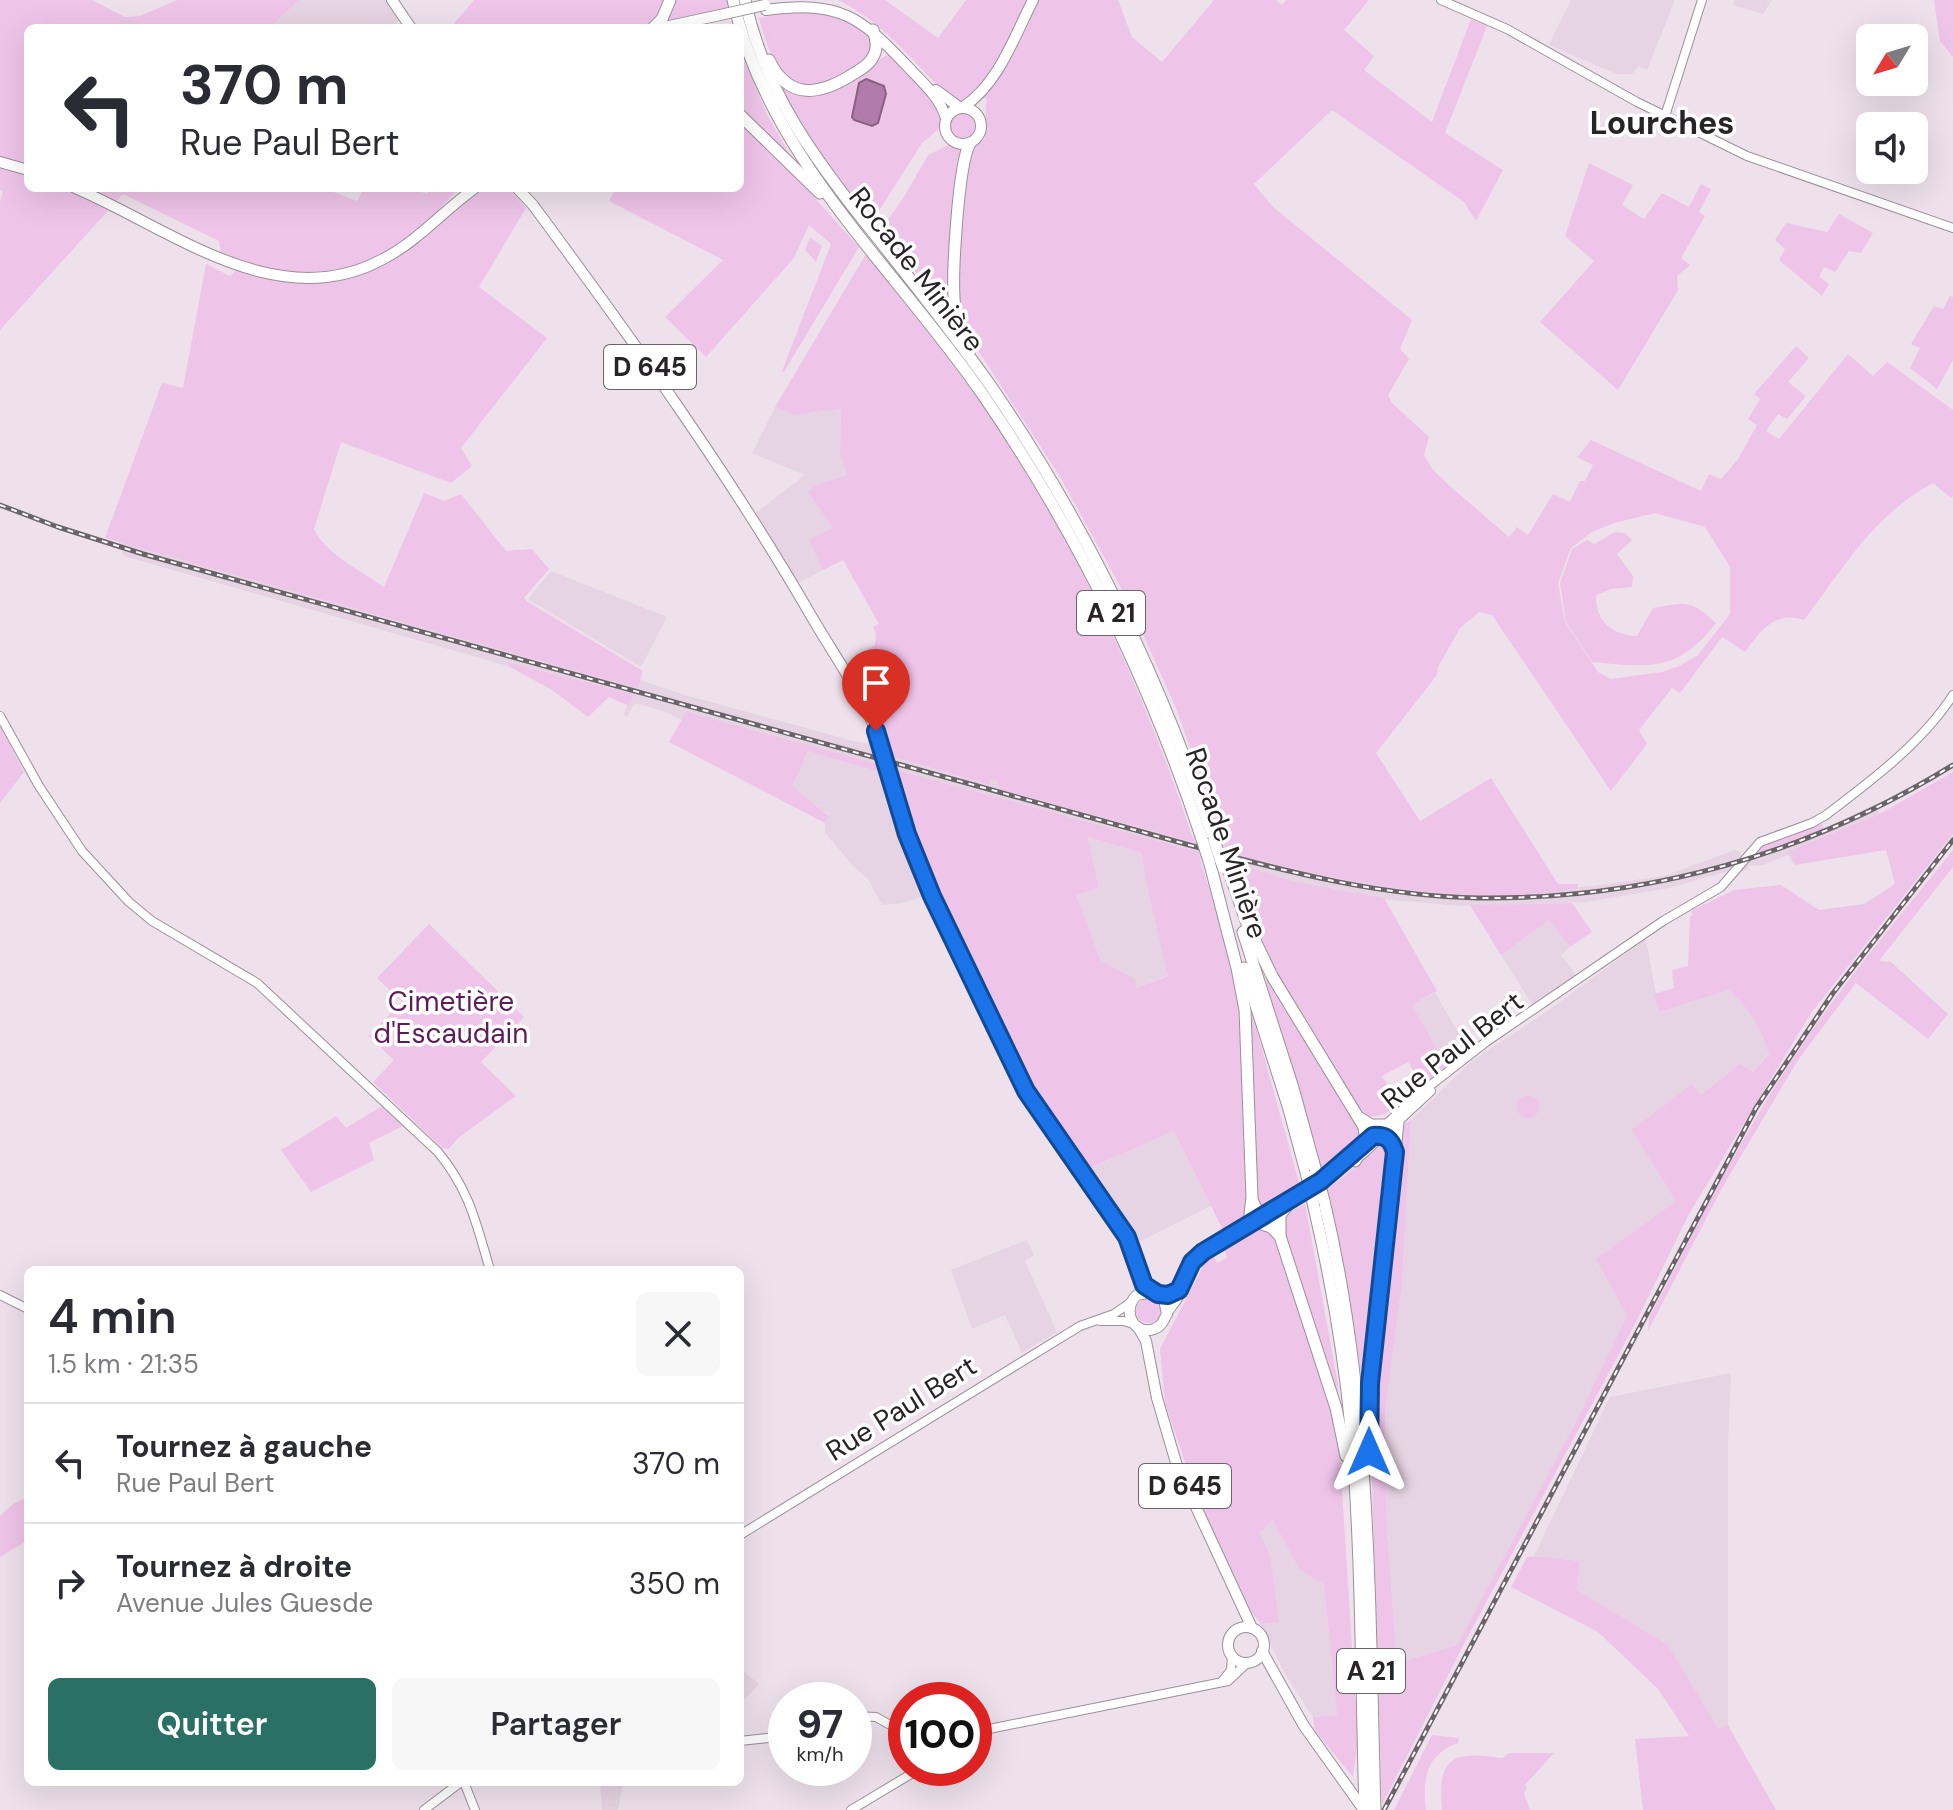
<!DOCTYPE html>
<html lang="fr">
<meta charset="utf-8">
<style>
body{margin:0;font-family:"DM Sans",sans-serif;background:#f7f7f7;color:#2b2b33;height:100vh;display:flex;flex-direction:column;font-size:30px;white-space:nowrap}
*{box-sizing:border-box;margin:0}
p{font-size:26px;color:#7c7c81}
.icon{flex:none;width:44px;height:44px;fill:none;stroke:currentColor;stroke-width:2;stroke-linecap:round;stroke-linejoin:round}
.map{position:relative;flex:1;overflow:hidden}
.drawer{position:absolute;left:24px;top:1266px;width:720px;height:520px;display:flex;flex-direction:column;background:#fff;border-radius:12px;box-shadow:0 8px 32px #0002}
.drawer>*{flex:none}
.top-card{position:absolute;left:24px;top:24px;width:720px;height:168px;border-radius:12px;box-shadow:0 8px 32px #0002;background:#fff;color:#2b2b33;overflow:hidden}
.needle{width:52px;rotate:232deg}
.buttons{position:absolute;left:1856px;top:24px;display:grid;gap:16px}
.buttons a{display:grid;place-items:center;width:72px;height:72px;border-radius:12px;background:#fff;box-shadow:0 8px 32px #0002;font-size:40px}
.speed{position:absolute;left:768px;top:1682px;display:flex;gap:16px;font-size:40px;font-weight:700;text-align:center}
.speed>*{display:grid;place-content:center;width:104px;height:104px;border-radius:50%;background:#fff;box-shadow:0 8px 32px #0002;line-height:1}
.speed small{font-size:20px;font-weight:400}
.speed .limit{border:12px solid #d22;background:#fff;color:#111}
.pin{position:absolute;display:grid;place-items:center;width:68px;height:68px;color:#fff;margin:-82px -34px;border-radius:50% 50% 50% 0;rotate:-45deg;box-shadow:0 0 8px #0007}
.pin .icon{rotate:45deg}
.me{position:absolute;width:88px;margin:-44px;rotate:0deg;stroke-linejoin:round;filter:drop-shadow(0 0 6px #0008)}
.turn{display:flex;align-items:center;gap:28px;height:168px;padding:0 24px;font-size:36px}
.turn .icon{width:104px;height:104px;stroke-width:2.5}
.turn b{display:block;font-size:56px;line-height:68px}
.round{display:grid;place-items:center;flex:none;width:84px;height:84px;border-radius:12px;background:#f7f7f7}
.summary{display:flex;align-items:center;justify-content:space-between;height:136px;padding:0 24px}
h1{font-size:48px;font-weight:600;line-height:60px}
.button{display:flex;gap:16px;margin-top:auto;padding:16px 24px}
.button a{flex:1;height:92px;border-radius:12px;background:#2a7064;color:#fff;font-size:32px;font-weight:600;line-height:92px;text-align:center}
.button a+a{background:#f7f7f7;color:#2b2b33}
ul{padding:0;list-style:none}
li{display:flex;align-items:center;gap:24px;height:120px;padding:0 24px;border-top:2px solid #e1e1e2}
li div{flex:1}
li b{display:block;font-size:30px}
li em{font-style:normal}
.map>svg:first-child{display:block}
</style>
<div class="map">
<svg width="1953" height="1810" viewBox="0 0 1953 1810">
<rect width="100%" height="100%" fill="#eee1ec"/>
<!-- built -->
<g fill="#e6d3e3">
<polygon points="299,0 388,0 400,20 391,28 269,28"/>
<polygon points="1571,0 1675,0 1647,70 1638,66 1632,74 1617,74 1549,45"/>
<polygon points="1734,0 1772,0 1763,14 1733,5"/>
<polygon points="775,407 793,415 841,409 840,455 847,475 816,485 833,529 810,541 823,570 798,583 753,515 805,475 752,453"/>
<polygon points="118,540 632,680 640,680 685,695 857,742 873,744 1245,851 1546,889 1592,886 1664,876 1735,850 1740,852 1741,858 1824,829 1875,804 1882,819 1792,863 1788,855 1763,865 1747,866 1748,869 1742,871 1742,868 1736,869 1669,888 1586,902 1462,906 1380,899 1283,881 894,776 918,850 935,893 901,903 882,905 868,879 854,867 825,833 825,823 829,815 791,786 807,752 682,720 666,712 639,704 634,704 627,717 623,715 629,701 124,556"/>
<polygon points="551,571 667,617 641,667 528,599"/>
<polygon points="1086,837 1142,853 1146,883 1168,975 1136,988 1134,979 1101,961 1076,895 1099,888"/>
<polygon points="1549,920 1570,947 1561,955 1576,975 1533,1006 1501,955"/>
<polygon points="1646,939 1659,1012 1729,990 1748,1007 1762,1031 1769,1053 1753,1072 1740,1064 1699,1095 1692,1084 1676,1201 1597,1259 1627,1315 1576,1422 1457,1645 1397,1663 1387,1531 1385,1411 1402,1284 1411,1120 1473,1060 1546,1012"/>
<polygon points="1435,993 1468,1049 1446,1065 1412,1005"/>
<polygon points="1174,1131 1211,1206 1133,1245 1077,1157 1091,1167"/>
<polygon points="1027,1240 1034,1255 1025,1261 1057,1332 1022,1353 1005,1315 972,1329 951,1270"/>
<polygon points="1731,1373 1728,1443 1728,1725 1718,1730 1668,1645 1575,1590 1580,1561 1534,1556 1610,1397"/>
<polygon points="1273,1520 1299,1569 1324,1583 1337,1715 1313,1717 1284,1672 1261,1624 1278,1622 1259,1533"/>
<polygon points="740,1669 759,1684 740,1704"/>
<polygon points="600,1782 623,1782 618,1810 602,1810"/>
</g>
<!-- green -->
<g fill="#efc4e9" fill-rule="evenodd">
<path d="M 0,0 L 92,0 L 125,17 L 140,16 L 177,0 L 299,0 L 269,28 L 28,28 L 28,188 L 323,188 L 357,201 L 364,188 L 409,188 L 427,194 L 430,188 L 459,188 C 408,245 354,286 273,272 C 256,269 238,259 221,253 L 219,241 L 123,194 L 0,330 L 0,201 L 3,191 L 0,190 Z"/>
<polygon points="474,0 727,0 729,8 650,28 450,28"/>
<path d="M 838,0 L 885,0 L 938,38 L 966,0 L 1118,0 L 1132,37 L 1162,62 L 1214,0 L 1276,0 L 1282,5 L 1286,0 L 1369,0 L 1344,30 L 1374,56 L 1364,70 L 1432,122 L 1471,19 L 1487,26 L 1445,133 L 1503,170 L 1476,221 L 1464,202 L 1332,110 L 1254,184 L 1273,207 L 1412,320 L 1400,349 L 1409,359 L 1388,395 L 1392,403 L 1429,437 L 1424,455 L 1433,470 L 1451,487 L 1509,537 L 1517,527 L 1528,535 L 1553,494 L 1570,502 L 1580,481 L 1585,481 L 1593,465 L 1577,457 L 1591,440 L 1701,491 L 1709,474 L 1721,479 L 1738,459 L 1757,425 L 1748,419 L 1760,399 L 1754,394 L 1796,346 L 1809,358 L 1788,382 L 1806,396 L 1787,419 L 1778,414 L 1766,431 L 1779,439 L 1848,354 L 1873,376 L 1887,362 L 1953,410 L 1953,496 L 1951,498 L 1933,483 C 1873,515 1844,568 1804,620 C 1775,610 1760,631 1745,652 L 1722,637 L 1680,693 L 1672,688 L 1639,730 L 1647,744 L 1611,791 L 1492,615 L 1479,612 L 1460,628 L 1438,667 L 1437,675 L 1376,753 L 1420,821 L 1491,778 L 1558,884 L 1578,884 L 1578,888 C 1465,910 1336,880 1227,852 L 1176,708 L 1127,599 L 1059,475 L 970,338 L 958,307 L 947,300 L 940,304 L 882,228 L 904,197 L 928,155 L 948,145 L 972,148 L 984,140 C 989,125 983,114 987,99 L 974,94 L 964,103 L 957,103 C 916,68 888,24 838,0 ZM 1655,513 L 1705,527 L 1730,567 L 1730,614 L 1698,655 L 1679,666 L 1662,672 L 1611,679 L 1598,672 L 1565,622 L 1558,583 L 1571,548 L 1592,532 L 1614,523 Z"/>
<polygon points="1934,0 1953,0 1953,57 1940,41"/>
<path d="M 812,10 C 840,16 877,20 869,57 C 804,103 780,95 759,18 L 788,12 Z"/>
<polygon points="740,49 767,115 791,156 785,165 859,247 784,372 782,371 831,244 809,225 794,258 706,357 665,317 723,260 609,201 616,188 740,188"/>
<polygon points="890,53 934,101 943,121 941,127 922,143 875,217 860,190 848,195 804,132 778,82 795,94 823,94"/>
<circle cx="962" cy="125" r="13"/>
<polygon points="1589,163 1633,185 1622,205 1644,219 1662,193 1689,207 1701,184 1711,189 1699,212 1705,216 1681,258 1690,265 1677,276 1678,290 1618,390 1540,322 1594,261 1565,236"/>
<path d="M 482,188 L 508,188 L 526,208 L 479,287 L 547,338 L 461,448 L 472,466 L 451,483 L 341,442 L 314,529 C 326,555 361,570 384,587 L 424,493 L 444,501 L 461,494 L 506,551 L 532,549 L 549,569 L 524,598 L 528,602 L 643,671 L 638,688 L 105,538 L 162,383 L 183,388 L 206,264 L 230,276 L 236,270 L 268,279 L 300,283 L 354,274 Z"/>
<polygon points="1839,214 1873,233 1861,253 1849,251 1835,272 1824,267 1819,277 1829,284 1822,296 1779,260 1785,249 1775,240 1786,223 1827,232"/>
<polygon points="810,237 822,246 816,262 805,250"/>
<path d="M 866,254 C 914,315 964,375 1006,440 C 1086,565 1148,701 1194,842 L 1000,789 L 997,780 L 989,779 L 991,785 L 888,755 L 848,671 L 857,656 L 875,645 L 876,634 L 873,627 L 879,624 L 843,560 L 823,570 L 809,540 L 833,528 L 808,492 L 816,485 L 847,475 L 840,455 L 841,409 L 793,415 L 775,407 Z"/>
<polygon points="1950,296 1953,297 1953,360 1937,389 1910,368 1920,348 1911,344 1934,306 1943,309"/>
<path d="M 1615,532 L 1625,533 L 1632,540 L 1617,554 L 1633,576 L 1632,587 L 1612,589 L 1596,595 C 1595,622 1613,635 1637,636 L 1653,608 C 1686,602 1691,600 1716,623 C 1677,673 1650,667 1592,662 L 1566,622 L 1560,583 L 1572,549 L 1587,540 L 1594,544 Z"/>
<polygon points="509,663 633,694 629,706 609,697 588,717 552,690 510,667"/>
<polygon points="686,712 881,765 881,772 808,751 792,786 829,816 825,823 669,742"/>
<polygon points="0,726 24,772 0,803"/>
<path d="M 891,769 L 1198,852 L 1225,940 L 1238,1003 L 1250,1006 L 1300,1186 L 1224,1232 L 1174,1131 L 1091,1167 L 1077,1157 L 1009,1047 L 935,893 L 918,850 ZM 1087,837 L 1142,853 L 1146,883 L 1168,976 L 1136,988 L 1135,979 L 1101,961 L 1076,895 L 1099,888 Z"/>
<path d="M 1953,772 L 1953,834 L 1811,1013 L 1689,1214 L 1636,1322 L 1466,1640 L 1382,1805 L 1372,1478 L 1374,1389 L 1364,1389 L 1327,1190 L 1385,1142 L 1400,1145 L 1404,1124 L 1411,1120 L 1402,1284 L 1385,1411 L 1387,1531 L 1397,1663 L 1457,1645 L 1576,1422 L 1627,1315 L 1596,1259 L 1676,1201 L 1632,1130 L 1692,1084 L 1700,1095 L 1740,1064 L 1753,1072 L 1769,1054 C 1761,1026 1750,1009 1729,990 L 1659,1012 L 1654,994 L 1674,988 L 1672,970 L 1688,966 L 1690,917 L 1693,914 L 1691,911 L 1734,890 L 1781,885 L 1819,910 L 1864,904 L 1895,884 L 1886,850 L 1795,865 L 1789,851 L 1876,816 Z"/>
<polygon points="1821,823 1824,829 1749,858 1767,843"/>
<path d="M 1953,850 L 1953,867 L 1879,961 L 1891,962 L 1948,1014 L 1928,1039 L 1856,983 L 1798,1060 L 1722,1188 L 1648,1331 L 1649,1318 C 1693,1234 1735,1147 1787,1068 C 1836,991 1896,921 1953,850 Z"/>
<polygon points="1230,862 1294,882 1384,898 1437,991 1412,1005 1446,1065 1423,1086 1408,1062 1382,1076 1400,1106 1382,1115 1367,1117 1360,1143 1323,1173 1265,982 1276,978 1260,944"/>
<polygon points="1572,903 1592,932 1570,947 1549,920 1501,955 1470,905"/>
<polygon points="429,924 524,1017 481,1062 516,1096 458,1138 449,1149 442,1148 373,1082 394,1060 368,1036 402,1002 377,978"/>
<circle cx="1528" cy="1107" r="11"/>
<polygon points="382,1106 403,1126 369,1143 374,1160 311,1192 281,1150 336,1116 346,1128"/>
<polygon points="1305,1204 1338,1384 1340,1459 1358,1740 1353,1777 1315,1731 1313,1717 1337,1715 1324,1584 1299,1569 1273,1520 1259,1533 1270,1555 1279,1622 1261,1624 1250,1610 1197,1498 1165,1403 1160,1349 1208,1257 1213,1255 1217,1263 1227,1258 1224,1247"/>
<circle cx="1148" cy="1311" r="12"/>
<polygon points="28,1497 28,1540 0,1557 0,1516 13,1504"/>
<polygon points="1534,1556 1580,1561 1576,1590 1668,1645 1718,1729 1728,1725 1776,1810 1643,1810 1635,1739 1689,1736 1658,1689 1598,1632 1511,1587 1527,1557"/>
<path d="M 1432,1735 L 1459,1738 L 1458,1743 C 1426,1754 1422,1780 1426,1810 L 1394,1810 Z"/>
<path d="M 1509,1753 L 1554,1753 L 1525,1785 L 1527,1787 L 1524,1794 L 1530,1810 L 1442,1810 C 1437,1756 1453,1751 1502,1758 Z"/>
</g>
<!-- water -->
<polygon fill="#b17bab" stroke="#886183" stroke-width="2" points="866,79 884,86 886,94 878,123 872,126 854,120 852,117 859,83"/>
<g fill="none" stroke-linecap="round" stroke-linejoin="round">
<!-- minor casing -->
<g stroke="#9b8f99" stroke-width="10">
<g id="minor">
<polyline points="1441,0 1507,29 1637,102 1747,156 1953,228"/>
<polyline points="1665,116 1702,0"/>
<path d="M 0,716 L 39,786 L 82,851 L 129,902 L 152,921 L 257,983 L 438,1152 C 470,1191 476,1223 490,1270"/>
<path d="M 1383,1127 L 1418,1095 L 1486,1042 L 1663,921 L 1721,887 L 1760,842 L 1812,823 L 1826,815 C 1872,780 1922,743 1953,695"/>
<polyline points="1362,1155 1431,1091"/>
<polyline points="0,1295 28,1309"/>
<polyline points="1100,1321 1123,1321 1134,1324"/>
<polyline points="740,1535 1080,1326 1114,1314 1131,1302"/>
<polyline points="1223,1680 1231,1670 1232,1656"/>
<polyline points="854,1716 876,1717 906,1734"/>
<polyline points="974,1732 1228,1681 1247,1663"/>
<polyline points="740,1741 786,1736"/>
<polyline points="464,1782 475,1810"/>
<polyline points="424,1810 461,1782"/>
<polyline points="851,1810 921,1768"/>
</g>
</g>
<!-- major casing -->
<g stroke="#9b8f99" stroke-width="12">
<g id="major">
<polyline points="392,0 411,28"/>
<path d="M 766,10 C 841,0 861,17 910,69 C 924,84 940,98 946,118"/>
<polyline points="660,28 720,15"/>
<polyline points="936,90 959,107"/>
<path d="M 963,107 C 998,85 1015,35 1033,0"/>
<circle cx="963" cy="126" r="18"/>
<polyline points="0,162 28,170"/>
<path d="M 75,188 C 170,228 277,317 383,259 C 418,241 443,211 475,188"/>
<path d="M 517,188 L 533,205 C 632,339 730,475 813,619 C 837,660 868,702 882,748"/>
<polyline points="888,773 896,801"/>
<polyline points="895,796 902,833 919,874 932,896 984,1008 1037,1109"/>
<polyline points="1034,1106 1127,1237 1141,1279 1152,1292"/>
<path d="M 1167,1314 L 1164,1300 L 1152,1292 L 1137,1295 C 1119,1312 1137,1340 1158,1327 C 1164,1323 1165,1317 1168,1311 C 1171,1306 1176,1301 1179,1295 C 1187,1281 1188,1267 1199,1255 L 1315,1185 L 1360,1149"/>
<polyline points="1138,1327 1146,1341 1157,1398 1177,1466 1252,1628"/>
<circle cx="1246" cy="1645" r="18"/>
<polyline points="1262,1651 1304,1726 1364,1810"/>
</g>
</g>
<!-- highway casing -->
<g stroke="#9b8f99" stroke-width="13">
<g id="highway">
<path d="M 733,0 C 768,158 895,267 983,395 C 1077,532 1150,681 1202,839"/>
<path d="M 745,0 C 764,93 818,164 876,236 C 915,285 954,334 990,385 C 1087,526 1160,678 1214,840"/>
<polyline points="653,28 662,19 670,0"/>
<path d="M 769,60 C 788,99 817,96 850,76 C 859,70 869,66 874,55 C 878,47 876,39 873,30"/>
<polyline points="740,115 820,193"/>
<path d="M 970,143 C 958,165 951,281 955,308 C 958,322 964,336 971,348"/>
<polyline points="1210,864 1237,968 1245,1010 1252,1197 1249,1223"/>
<polyline points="1228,868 1247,924 1272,976 1364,1127 1366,1143 1355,1161"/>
<polyline points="1243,932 1293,1088 1315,1168"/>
<polyline points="1244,968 1289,1109 1307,1176"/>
<polyline points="1360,1118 1371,1125 1385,1125"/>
<polyline points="1395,1151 1398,1122"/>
<polyline points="1294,1197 1280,1215 1280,1236 1336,1408 1346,1456"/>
<path d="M 1324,1201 C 1372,1401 1369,1606 1375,1810"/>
<polyline points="1253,1202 1259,1214 1271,1218"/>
<path d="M 1314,1207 C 1331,1280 1344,1353 1351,1428 C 1362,1555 1361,1683 1365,1810"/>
<polyline points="1259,1223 1271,1227 1280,1236"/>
<polyline points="1368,1434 1370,1383 1395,1152 1388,1138 1373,1136"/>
</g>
</g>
<!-- minor -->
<use href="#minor" stroke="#fff" stroke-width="8"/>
<!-- major -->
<use href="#major" stroke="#fff" stroke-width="10"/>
<!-- highway -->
<use href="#highway" stroke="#fff" stroke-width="11"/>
<!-- rail casing -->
<g stroke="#6b636a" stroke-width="5">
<g id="rail">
<path d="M 0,505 L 58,527 L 143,554 C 422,632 702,710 981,787 C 1054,807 1127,828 1200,848 C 1291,873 1382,896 1478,898 C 1647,900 1809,854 1953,765"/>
<polyline points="1384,1810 1756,1108 1833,993 1953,840"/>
</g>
</g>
<!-- rail -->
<use href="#rail" stroke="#fff" stroke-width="2" stroke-dasharray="6" stroke-linecap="butt"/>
<!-- major-bridge casing -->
<g stroke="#9b8f99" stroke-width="12" stroke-linecap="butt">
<g id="major-bridge">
<polyline points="720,15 765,5"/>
<polyline points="882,748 888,773"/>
</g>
</g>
<!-- highway-bridge casing -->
<g stroke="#9b8f99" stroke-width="13" stroke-linecap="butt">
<g id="highway-bridge">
<polyline points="1202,839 1210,864"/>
<polyline points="1214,840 1223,867"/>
<polyline points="1315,1168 1324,1201"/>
<polyline points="1307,1176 1314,1207"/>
</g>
</g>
<!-- major-bridge -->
<use href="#major-bridge" stroke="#fff" stroke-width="10"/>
<!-- highway-bridge -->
<use href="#highway-bridge" stroke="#fff" stroke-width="11"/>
</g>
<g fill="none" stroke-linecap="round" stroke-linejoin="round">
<!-- route casing -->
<g stroke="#114b97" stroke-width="20">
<path id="route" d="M 876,731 L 907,834 L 932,896 L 1026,1091 L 1127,1237 L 1144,1285 L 1158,1294 L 1168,1295 L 1179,1290 L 1192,1262 L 1203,1252 L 1321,1181 L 1373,1136 C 1386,1135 1391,1139 1395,1152 L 1370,1383 L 1369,1452"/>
</g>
<!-- route -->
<use href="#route" stroke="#1a73e8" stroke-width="14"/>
</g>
<g text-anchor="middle" stroke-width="7" stroke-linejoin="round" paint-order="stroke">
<!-- shield labels -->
<g fill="#fff" stroke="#686568" stroke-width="2">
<rect x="604" y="345" width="92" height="44" rx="6"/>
<rect x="1077" y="591" width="68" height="44" rx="6"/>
<rect x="1139" y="1464" width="92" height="44" rx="6"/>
<rect x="1337" y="1649" width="68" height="44" rx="6"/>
</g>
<g font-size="26" font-weight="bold" fill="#282327">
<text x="650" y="376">D 645</text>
<text x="1111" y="622">A 21</text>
<text x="1185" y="1495">D 645</text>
<text x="1371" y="1680">A 21</text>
</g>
<!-- street labels -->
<g font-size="28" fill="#282327" stroke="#fff">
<text transform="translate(917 269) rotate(52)" y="10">Rocade Minière</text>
<text transform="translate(1227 843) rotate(71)" y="10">Rocade Minière</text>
<text transform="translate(1452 1050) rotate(-38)" y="10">Rue Paul Bert</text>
<text transform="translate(901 1408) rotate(-32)" y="10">Rue Paul Bert</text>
</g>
<!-- park labels -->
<g font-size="28" fill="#5e1c5a" stroke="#fff">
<text x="451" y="1011">Cimetière<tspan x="451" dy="32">d'Escaudain</tspan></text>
</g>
<!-- quarter labels -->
<g font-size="32" font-weight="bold" fill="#282327" stroke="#fff">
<text x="1662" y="134">Lourches</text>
</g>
</g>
</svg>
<div class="buttons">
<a><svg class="needle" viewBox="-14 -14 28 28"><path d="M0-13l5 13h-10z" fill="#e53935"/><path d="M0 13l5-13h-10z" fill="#7c7c81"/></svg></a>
<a><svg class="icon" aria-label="sound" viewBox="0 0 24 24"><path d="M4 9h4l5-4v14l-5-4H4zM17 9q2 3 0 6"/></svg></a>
</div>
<div class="speed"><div>97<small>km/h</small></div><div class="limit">100</div></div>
<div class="pin" style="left:876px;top:731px;background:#d93025"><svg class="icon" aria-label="arrive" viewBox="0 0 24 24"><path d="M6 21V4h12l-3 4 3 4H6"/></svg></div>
<svg class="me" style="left:1369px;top:1452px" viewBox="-20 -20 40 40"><path d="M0-17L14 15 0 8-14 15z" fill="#1a73e8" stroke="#fff" stroke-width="4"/></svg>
<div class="top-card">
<div class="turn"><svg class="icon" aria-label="left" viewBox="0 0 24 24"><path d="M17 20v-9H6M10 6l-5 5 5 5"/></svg><div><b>370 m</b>Rue Paul Bert</div></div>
</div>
<section class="drawer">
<div class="summary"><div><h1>4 min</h1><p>1.5 km · 21:35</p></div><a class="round"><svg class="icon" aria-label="close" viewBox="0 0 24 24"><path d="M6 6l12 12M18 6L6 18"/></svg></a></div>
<ul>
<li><svg class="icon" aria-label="left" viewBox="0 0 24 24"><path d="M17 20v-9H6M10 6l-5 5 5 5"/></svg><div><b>Tournez à gauche</b><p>Rue Paul Bert</p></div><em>370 m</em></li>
<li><svg class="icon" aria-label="right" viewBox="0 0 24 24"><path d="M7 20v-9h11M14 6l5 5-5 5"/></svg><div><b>Tournez à droite</b><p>Avenue Jules Guesde</p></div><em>350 m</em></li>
</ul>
<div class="button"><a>Quitter</a><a>Partager</a></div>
</section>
</div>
